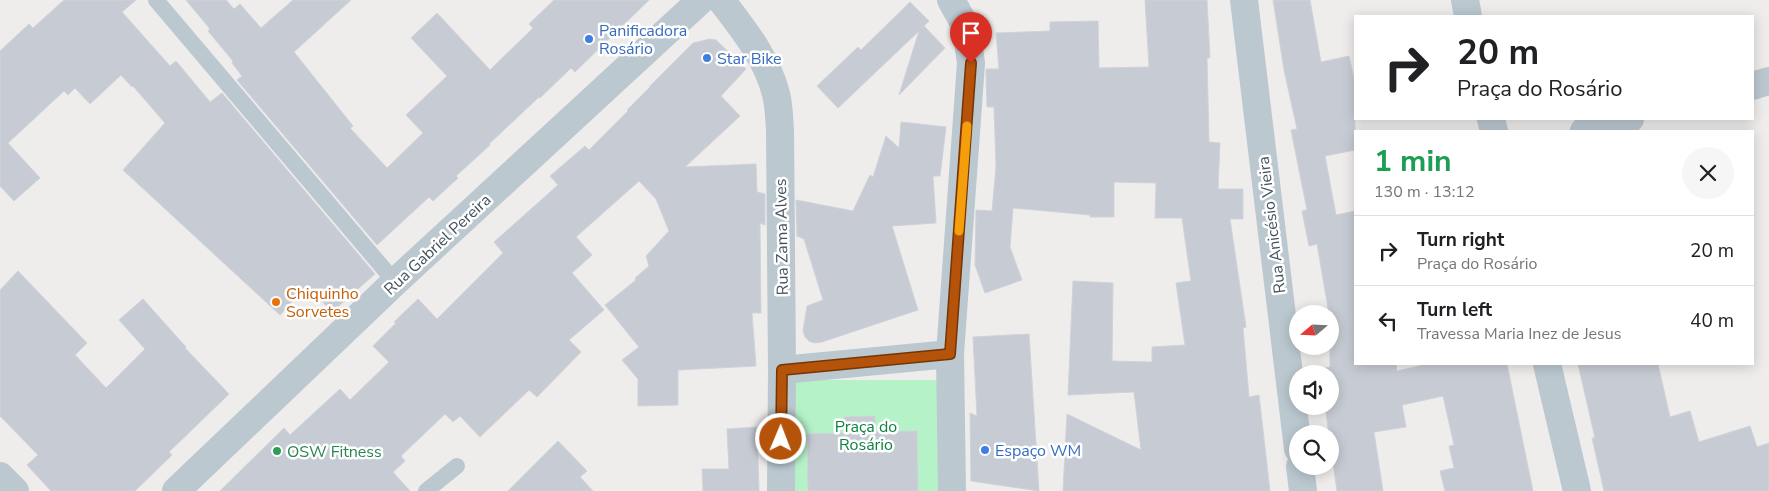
<!DOCTYPE html>
<meta charset="utf-8">
<style>
body{margin:0;font-family:"Nunito Sans",sans-serif;background:#f6f6f6;color:#202124;height:100vh;display:flex;flex-direction:column;font-size:19px;white-space:nowrap}
*{box-sizing:border-box;margin:0}
p{font-size:16px;color:#757577}
.icon{flex:none;width:28px;height:28px;fill:none;stroke:currentColor;stroke-width:2;stroke-linecap:round;stroke-linejoin:round}
.map{position:relative;flex:1;overflow:hidden}
.sheet{position:absolute;left:1354px;top:130px;width:400px;height:235px;display:flex;flex-direction:column;background:#fff;border-radius:0px;box-shadow:0 2px 12px #0003}
.sheet>*{flex:none}
.banner{position:absolute;left:1354px;top:15px;width:400px;height:105px;border-radius:0px;box-shadow:0 2px 12px #0003;background:#fff;color:#202124;overflow:hidden}
.needle{width:32px;rotate:251deg}
.controls{position:absolute;left:1289px;top:305px;display:grid;gap:10px}
.controls a{display:grid;place-items:center;width:50px;height:50px;border-radius:50%;background:#fff;box-shadow:0 2px 12px #0003;font-size:25px}
.pin{position:absolute;display:grid;place-items:center;width:42px;height:42px;color:#fff;margin:-51px -21px;border-radius:50% 50% 50% 0;rotate:-45deg;box-shadow:0 0 5px #0007}
.pin .icon{rotate:45deg}
.me{position:absolute;width:55px;margin:-28px;rotate:1deg;stroke-linejoin:round;filter:drop-shadow(0 0 4px #0008)}
.turn{display:flex;align-items:center;gap:18px;height:105px;padding:0 20px;font-size:22px}
.turn .icon{width:65px;height:65px;stroke-width:2.5}
.turn b{display:block;font-size:35px;line-height:42px}
.round{display:grid;place-items:center;flex:none;width:52px;height:52px;border-radius:26px;background:#f6f6f6}
.headline{display:flex;align-items:center;justify-content:space-between;height:85px;padding:0 20px}
h1{font-size:30px;font-weight:700;line-height:38px;color:#1e9e55}
ul{padding:0;list-style:none}
li{display:flex;align-items:center;gap:15px;height:70px;padding:0 20px;border-top:1px solid #e0e0e0}
li div{flex:1}
li b{display:block;font-size:19px}
li em{font-style:normal}
.map>svg:first-child{display:block}
</style>
<div class="map">
<svg width="1769" height="491" viewBox="0 0 1769 491">
<rect width="100%" height="100%" fill="#efecec"/>
<!-- green -->
<rect fill="#b5f2c8" x="792" y="380" width="149" height="111"/>
<!-- building -->
<g fill="#c7cbd3" stroke="#cfd3d9">
<polygon points="64,0 136,0 122,12 170,66 176,61 210,102 222,93 375,274 332,312 307,285 280,315 123,170 165,123 133,86 132,87 121,75 90,104 75,88 68,95 64,91 8,143 40,178 14,201 0,186 0,51 29,24 33,28"/>
<polygon points="186,0 226,0 234,9 240,4 261,28 293,0 351,0 294,52 353,126 350,128 387,168 423,133 406,115 447,76 411,38 437,13 490,70 533,28 529,24 554,0 649,0 575,72 571,68 540,98 539,97 489,144 490,145 456,176 458,178 433,201 429,197 377,245 237,80 242,76 232,63 233,61 208,31 210,29"/>
<polygon points="1145,0 1207,0 1210,58 1207,58 1209,142 1220,143 1218,189 1243,189 1243,219 1230,219 1246,327 1243,328 1249,397 1259,395 1270,491 1063,491 1067,414 1141,450 1134,392 1068,395 1073,281 1113,283 1112,361 1152,362 1152,347 1185,345 1176,283 1191,281 1182,218 1155,218 1156,183 1114,182 1114,217 1090,217 1090,215 1013,208 1010,247 1022,280 985,293 975,265 976,210 992,211 996,167 994,107 987,107 986,75 986,69 999,69 996,33 1050,31 1050,22 1098,21 1099,68 1149,67"/>
<polygon points="1273,0 1310,0 1321,62 1349,56 1355,83 1355,150 1325,156 1336,215 1355,211 1355,364 1396,364 1397,371 1428,364 1507,364 1533,491 1445,491 1440,471 1454,468 1449,446 1454,445 1443,396 1402,405 1406,427 1374,432 1383,491 1337,491 1325,406 1333,406 1330,392 1330,374 1327,374 1325,368 1330,367 1330,314 1329,314 1317,244 1309,246 1302,211 1307,210 1291,130 1297,129 1284,70"/>
<polygon points="910,2 929,21 924,26 945,48 899,95 919,31 838,108 817,86 858,47 861,50"/>
<polygon points="710,39 716,40 746,69 721,96 740,116 685,167 756,164 757,192 765,194 765,225 760,223 761,313 752,313 756,366 678,370 678,405 638,406 638,379 622,360 639,347 605,305 636,280 635,278 649,266 646,256 669,231 656,199 639,181 576,237 592,255 572,273 604,310 569,340 581,352 537,397 529,390 480,437 460,416 453,422 445,414 401,456 405,461 393,472 410,491 220,491 284,428 290,435 340,389 350,400 389,362 373,346 396,323 394,322 418,299 437,319 503,253 494,242 558,185 550,176 585,146 589,150 628,111 627,110 650,87 650,86 693,43"/>
<polygon points="901,122 946,127 940,176 933,176 936,223 892,226 918,310 822,342 814,343 809,341 805,337 803,331 807,306 823,300 804,239 797,236 796,200 853,211 870,175 873,177 886,136 899,148"/>
<polygon points="18,271 87,343 75,355 106,388 145,349 119,320 143,299 186,347 185,348 229,394 169,452 172,455 135,491 51,491 27,465 38,455 0,416 0,290"/>
<polygon points="1029,334 1033,396 1031,396 1033,397 1039,491 971,481 970,413 977,416 973,337"/>
<polygon points="1578,364 1658,364 1670,417 1690,411 1699,442 1750,426 1757,447 1769,443 1769,491 1604,491 1592,438 1595,438"/>
<polygon points="875,416 875,432 917,431 918,491 808,491 807,434 844,433 844,417"/>
<polygon points="757,427 759,491 703,491 702,469 729,469 727,429"/>
<polygon points="558,441 587,471 580,477 593,491 508,491"/>
</g>
<g fill="none" stroke-linecap="round" stroke-linejoin="round">
<!-- service -->
<g stroke="#bbc8d0" stroke-width="16">
<polyline points="156,0 395,282"/>
<polyline points="426,491 457,466"/>
</g>
<!-- minor -->
<g stroke="#bbc8d0" stroke-width="28">
<path d="M 721,0 C 743,29 767,58 776,94 C 779,105 779,118 780,129 L 782,370 L 781,491"/>
<polyline points="951,0 966,27 971,63 950,354 952,491"/>
<polyline points="1244,0 1298,449"/>
<polyline points="1465,0 1468,16"/>
<polyline points="1752,86 1769,81"/>
<polyline points="1491,119 1494,131"/>
<polyline points="1584,131 1630,119"/>
<polyline points="1547,364 1577,491"/>
<polyline points="782,370 950,354"/>
<polyline points="1300,466 1303,491"/>
<polyline points="0,476 15,491"/>
</g>
<!-- tertiary -->
<polyline stroke="#bbc8d0" stroke-width="28" points="176,491 395,282 701,0"/>
</g>
<g fill="none" stroke-linecap="round" stroke-linejoin="round">
<!-- route casing -->
<g stroke="#753606" stroke-width="12">
<polyline id="route" points="781,439 782,370 950,354 971,63"/>
</g>
<!-- route -->
<use href="#route" stroke="#b45309" stroke-width="9"/>
<!-- slow -->
<polyline stroke="#f59e0b" stroke-width="9" points="959,231 967,126"/>
</g>
<!-- markers -->
<g fill="#3f7fe0" stroke="#fff" stroke-width="2">
<circle cx="589" cy="39" r="5"/>
<circle cx="707" cy="58" r="5"/>
<circle cx="985" cy="450" r="5"/>
</g>
<circle fill="#e8710a" stroke="#fff" stroke-width="2" cx="276" cy="302" r="5"/>
<circle fill="#2e9e5b" stroke="#fff" stroke-width="2" cx="277" cy="451" r="5"/>
<g text-anchor="middle" stroke-width="5" stroke-linejoin="round" paint-order="stroke">
<!-- shop labels -->
<g font-size="16" fill="#366cbe" stroke="#fff" text-anchor="start">
<text x="599" y="36">Panificadora<tspan x="599" dy="18">Rosário</tspan></text>
<text x="717" y="64">Star Bike</text>
<text x="995" y="456">Espaço WM</text>
</g>
<!-- street labels -->
<g font-size="16" fill="#43515b" stroke="#fff">
<text transform="translate(1271 225) rotate(-97)" y="6">Rua Anicésio Vieira</text>
<text transform="translate(781 237) rotate(-91)" y="6">Rua Zama Alves</text>
<text transform="translate(437 244) rotate(-43)" y="6">Rua Gabriel Pereira</text>
</g>
<!-- food labels -->
<g font-size="16" fill="#c56008" stroke="#fff" text-anchor="start">
<text x="286" y="299">Chiquinho<tspan x="286" dy="18">Sorvetes</tspan></text>
</g>
<!-- park labels -->
<g font-size="16" fill="#0e8240" stroke="#fff">
<text x="866" y="432">Praça do<tspan x="866" dy="18">Rosário</tspan></text>
</g>
<!-- leisure labels -->
<g font-size="16" fill="#27864d" stroke="#fff" text-anchor="start">
<text x="287" y="457">OSW Fitness</text>
</g>
</g>
</svg>
<div class="controls">
<a><svg class="needle" viewBox="-14 -14 28 28"><path d="M0-13l5 13h-10z" fill="#e53935"/><path d="M0 13l5-13h-10z" fill="#757577"/></svg></a>
<a><svg class="icon" aria-label="sound" viewBox="0 0 24 24"><path d="M4 9h4l5-4v14l-5-4H4zM17 9q2 3 0 6"/></svg></a>
<a><svg class="icon" aria-label="search" viewBox="0 0 24 24"><circle cx="10" cy="10" r="6"/><path d="M15 15l6 6"/></svg></a>
</div>
<div class="pin" style="left:971px;top:63px;background:#d93025"><svg class="icon" aria-label="arrive" viewBox="0 0 24 24"><path d="M6 21V4h12l-3 4 3 4H6"/></svg></div>
<svg class="me" style="left:781px;top:439px" viewBox="-20 -20 40 40"><circle r="17" fill="#b45309" stroke="#fff" stroke-width="3"/><path d="M0-11L8 9 0 5-8 9z" fill="#fff"/></svg>
<div class="banner">
<div class="turn"><svg class="icon" aria-label="right" viewBox="0 0 24 24"><path d="M7 20v-9h11M14 6l5 5-5 5"/></svg><div><b>20 m</b>Praça do Rosário</div></div>
</div>
<section class="sheet">
<div class="headline"><div><h1>1 min</h1><p>130 m · 13:12</p></div><a class="round"><svg class="icon" aria-label="close" viewBox="0 0 24 24"><path d="M6 6l12 12M18 6L6 18"/></svg></a></div>
<ul>
<li><svg class="icon" aria-label="right" viewBox="0 0 24 24"><path d="M7 20v-9h11M14 6l5 5-5 5"/></svg><div><b>Turn right</b><p>Praça do Rosário</p></div><em>20 m</em></li>
<li><svg class="icon" aria-label="left" viewBox="0 0 24 24"><path d="M17 20v-9H6M10 6l-5 5 5 5"/></svg><div><b>Turn left</b><p>Travessa Maria Inez de Jesus</p></div><em>40 m</em></li>
</ul>
</section>
</div>
